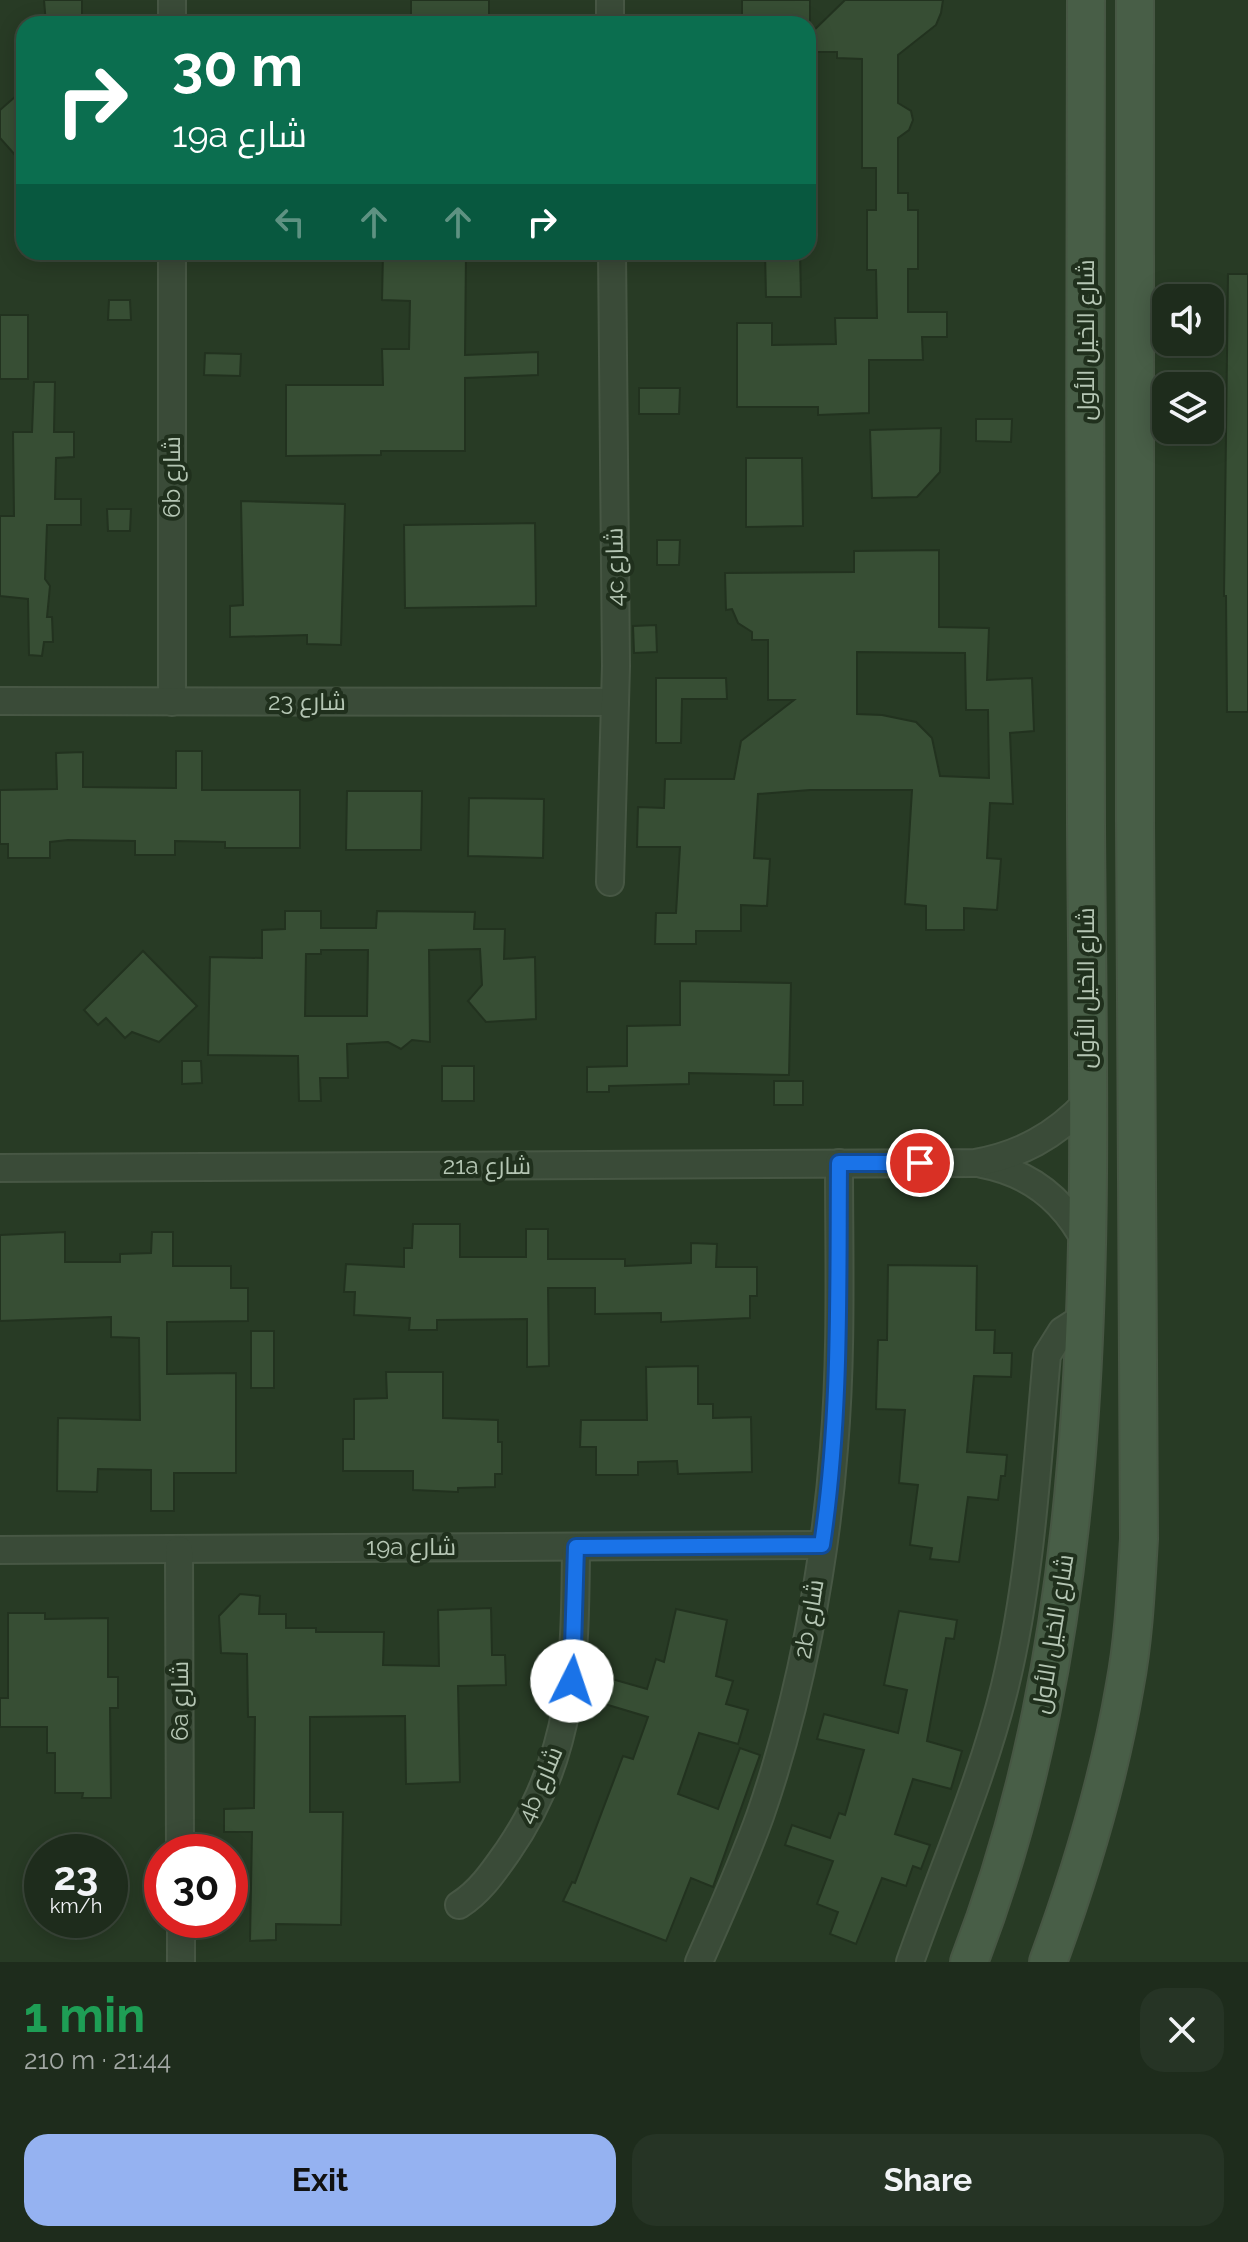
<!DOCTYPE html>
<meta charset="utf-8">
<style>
body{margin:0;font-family:Raleway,Cairo,sans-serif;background:#263425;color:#f1f3f6;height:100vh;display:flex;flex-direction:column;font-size:30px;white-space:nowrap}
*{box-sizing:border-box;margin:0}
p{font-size:26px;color:#a1a7a3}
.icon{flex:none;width:44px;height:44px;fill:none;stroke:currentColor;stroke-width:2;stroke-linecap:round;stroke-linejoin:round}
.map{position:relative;height:1962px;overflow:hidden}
.side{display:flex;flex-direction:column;background:#1e2c1c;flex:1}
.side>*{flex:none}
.banner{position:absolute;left:16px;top:16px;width:800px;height:244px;border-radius:24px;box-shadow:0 4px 20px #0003,0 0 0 2px #3c483b;background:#0b6e4f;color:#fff;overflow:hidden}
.tools{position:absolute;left:1152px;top:284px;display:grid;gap:16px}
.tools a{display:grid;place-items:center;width:72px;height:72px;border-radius:16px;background:#1e2c1c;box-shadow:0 4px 20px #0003,0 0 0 2px #3c483b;font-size:40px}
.speed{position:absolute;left:24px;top:1834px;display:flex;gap:16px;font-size:40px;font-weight:700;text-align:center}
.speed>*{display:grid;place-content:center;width:104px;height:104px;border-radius:50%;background:#1e2c1c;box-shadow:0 4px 20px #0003,0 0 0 2px #3c483b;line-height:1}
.speed small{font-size:20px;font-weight:400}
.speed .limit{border:12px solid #d22;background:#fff;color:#111}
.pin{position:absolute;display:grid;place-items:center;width:68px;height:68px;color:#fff;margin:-34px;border:4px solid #fff;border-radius:50%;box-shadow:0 2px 8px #0007}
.me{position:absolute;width:88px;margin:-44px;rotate:4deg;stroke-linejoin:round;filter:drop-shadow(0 0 6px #0008)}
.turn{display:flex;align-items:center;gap:28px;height:168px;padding:0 24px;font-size:36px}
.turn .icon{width:104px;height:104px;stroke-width:2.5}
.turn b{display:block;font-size:56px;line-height:68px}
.lanes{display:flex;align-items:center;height:76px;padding:0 24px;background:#0003;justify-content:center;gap:40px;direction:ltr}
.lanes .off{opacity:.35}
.round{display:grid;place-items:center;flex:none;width:84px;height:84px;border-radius:24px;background:#263425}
.head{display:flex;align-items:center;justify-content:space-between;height:136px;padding:0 24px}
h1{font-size:48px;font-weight:700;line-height:60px;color:#1e9e55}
.cta{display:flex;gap:16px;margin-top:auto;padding:16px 24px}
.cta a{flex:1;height:92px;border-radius:24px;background:#95b2f1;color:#111;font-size:32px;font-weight:700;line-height:92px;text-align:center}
.cta a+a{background:#263425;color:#f1f3f6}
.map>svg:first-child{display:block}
</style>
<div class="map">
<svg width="1248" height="1962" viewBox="0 0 1248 1962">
<rect width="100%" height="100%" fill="#283b25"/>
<!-- building -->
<g fill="#374e34" stroke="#22321f" stroke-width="2" fill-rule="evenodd">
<polygon points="44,0 82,0 82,24 46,24"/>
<rect x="411" y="0" width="78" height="24"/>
<rect x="742" y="0" width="68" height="24"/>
<polygon points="845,0 943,0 941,13 936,25 898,55 898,103 911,111 913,120 909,130 898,138 898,193 908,193 908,210 918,210 918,269 908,269 908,312 947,312 947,337 922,337 923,360 869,360 869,413 818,415 818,407 737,407 737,323 772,323 772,345 836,344 835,318 877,318 876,270 867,270 867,210 876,210 876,168 862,168 862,59 837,58 837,52 808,52 808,36"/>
<polygon points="24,89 24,165 0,138 0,110"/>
<polygon points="383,252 466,252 465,355 538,352 538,375 465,378 465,451 381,451 381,455 286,456 286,385 383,385 382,349 409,349 410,301 382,300"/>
<polygon points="765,252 800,252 801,297 766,297"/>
<polygon points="1228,274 1248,274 1248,712 1227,712 1226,596 1224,596"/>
<polygon points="109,300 130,300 131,320 108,320"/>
<rect x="0" y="315" width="28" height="64"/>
<polygon points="205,353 241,354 240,376 204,375"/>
<polygon points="34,382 55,382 54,432 74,432 74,457 56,458 55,499 81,499 81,525 47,525 45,579 50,586 47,617 52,617 53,642 44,642 42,656 29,655 28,599 0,596 0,516 14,516 13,432 32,432"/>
<polygon points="639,388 680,388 679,414 639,414"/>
<polygon points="976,419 1012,419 1011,442 976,441"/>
<polygon points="941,428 940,472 917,497 872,498 870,430"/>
<polygon points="746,458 802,458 803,526 746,527"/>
<polygon points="241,501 345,504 341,645 307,644 307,635 230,637 230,606 243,605"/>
<polygon points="107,509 131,509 130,531 108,531"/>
<polygon points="535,523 536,606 405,608 404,525"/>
<polygon points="657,540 680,540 679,565 657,565"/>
<path d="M 939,550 L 939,627 L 989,628 L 987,680 L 1032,678 L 1034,731 L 1010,733 L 1013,804 L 990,803 L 987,858 L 1001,859 L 997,910 L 964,908 L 964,930 L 926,930 L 926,906 L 905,904 L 912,790 L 810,790 L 758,794 L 754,858 L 770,859 L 767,906 L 741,905 L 741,931 L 696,931 L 696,944 L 655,944 L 656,913 L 676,913 L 680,847 L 637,847 L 638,807 L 664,808 L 665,779 L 734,779 L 741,741 L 794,700 L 768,700 L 768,640 L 752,640 L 752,632 L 738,623 L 732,609 L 726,610 L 725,573 L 854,572 L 854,551 ZM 857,652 L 965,653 L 966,710 L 988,710 L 989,778 L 940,776 L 932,738 L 916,722 L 882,715 L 857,714 Z"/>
<polygon points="656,625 657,652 634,653 633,626"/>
<polygon points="656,678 726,678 727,699 682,699 681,743 656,743"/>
<polygon points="176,751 202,751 202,790 300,790 300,848 225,848 225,842 175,841 175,855 135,855 135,841 68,840 50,842 50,858 8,858 8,844 0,844 0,790 57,789 56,753 83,752 83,787 176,788"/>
<polygon points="347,791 422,791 421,850 346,850"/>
<polygon points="469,798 544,799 543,858 468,856"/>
<path d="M 285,911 L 321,911 L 321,928 L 376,928 L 377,911 L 475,912 L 474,929 L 505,929 L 504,959 L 535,957 L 536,1019 L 486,1022 L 468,1001 L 482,985 L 480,949 L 429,950 L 430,1042 L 412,1040 L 401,1049 L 388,1042 L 347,1044 L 348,1078 L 320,1078 L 321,1101 L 299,1101 L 298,1056 L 208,1055 L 210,957 L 262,958 L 262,930 L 285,929 ZM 321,950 L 368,950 L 367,1016 L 305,1016 L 306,954 L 321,954 Z"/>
<polygon points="143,951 197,1006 159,1042 132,1032 125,1038 106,1018 98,1025 84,1010"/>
<polygon points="680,981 791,983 789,1075 689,1073 689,1084 609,1086 609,1092 587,1092 587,1067 627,1066 627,1026 680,1025"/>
<polygon points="182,1061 201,1061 202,1083 182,1084"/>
<rect x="442" y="1066" width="32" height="35"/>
<rect x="774" y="1081" width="29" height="24"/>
<polygon points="413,1224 460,1224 460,1257 526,1257 526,1229 548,1229 548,1259 625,1259 625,1266 691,1263 691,1243 717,1244 716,1267 757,1267 757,1296 750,1296 750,1318 661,1322 661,1313 595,1314 595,1288 548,1288 549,1366 527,1367 527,1319 437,1320 437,1330 409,1330 410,1318 354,1315 355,1292 344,1292 346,1264 404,1267 404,1248 412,1248"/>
<polygon points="65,1232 65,1262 120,1262 120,1254 151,1253 152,1232 173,1232 173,1266 231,1266 231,1288 248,1288 248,1321 167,1322 167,1374 236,1373 236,1473 174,1473 174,1511 151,1511 151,1470 98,1469 97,1492 57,1491 58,1418 140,1420 139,1338 111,1337 111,1317 0,1321 0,1235"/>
<polygon points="888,1265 977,1266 976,1330 995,1330 994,1353 1012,1353 1011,1377 974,1376 967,1452 1007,1455 1005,1476 1001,1476 998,1500 968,1497 959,1562 930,1559 932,1548 910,1545 918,1485 899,1483 905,1410 876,1409 878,1340 887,1340"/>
<rect x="251" y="1331" width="23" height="57"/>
<polygon points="698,1366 698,1404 713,1404 713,1418 751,1417 752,1472 678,1474 677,1461 638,1462 638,1475 596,1475 596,1447 580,1447 581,1420 647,1420 646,1367"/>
<polygon points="386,1372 443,1372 443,1418 498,1420 498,1442 502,1442 502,1474 495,1474 495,1487 458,1488 458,1492 413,1490 413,1471 343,1471 343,1439 354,1439 354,1399 387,1398"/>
<polygon points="240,1594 260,1596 259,1614 286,1614 286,1628 316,1628 316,1632 384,1632 383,1665 439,1666 438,1610 491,1608 492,1655 505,1655 506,1685 458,1686 460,1782 406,1784 405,1716 310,1717 310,1812 343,1812 341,1925 276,1924 276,1940 250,1941 252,1832 224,1832 224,1809 254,1808 255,1717 248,1717 247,1654 221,1653 219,1616"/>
<polygon points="676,1609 727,1620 716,1676 733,1681 726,1704 748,1710 738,1744 699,1733 678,1794 718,1809 740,1748 760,1755 713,1887 691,1878 666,1941 563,1901 572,1882 575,1883 623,1756 633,1759 648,1717 598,1702 605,1677 647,1689 656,1659 664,1662"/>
<polygon points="899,1611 957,1620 954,1639 946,1638 927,1741 962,1751 951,1789 913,1779 895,1834 930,1845 921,1869 913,1866 906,1886 882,1878 856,1944 830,1934 838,1912 817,1904 833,1861 785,1845 792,1825 830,1838 839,1813 845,1815 864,1750 817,1739 824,1714 898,1733 907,1690 884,1685"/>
<polygon points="8,1613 45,1613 45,1619 108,1618 108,1677 118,1677 118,1708 110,1708 111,1798 82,1798 83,1793 55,1793 55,1753 47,1753 47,1727 0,1727 0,1698 8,1698"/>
</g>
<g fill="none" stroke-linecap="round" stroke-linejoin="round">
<!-- minor casing -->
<g stroke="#475744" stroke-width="30">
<g id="minor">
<polyline points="172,0 172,24"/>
<polyline points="610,0 610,24"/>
<polyline points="172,252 172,702"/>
<polyline points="0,701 615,702"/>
<polyline points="610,882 616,666 612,252"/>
<path d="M 982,1164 C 1030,1173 1064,1200 1086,1243"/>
<path d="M 0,1168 L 975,1163 C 1020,1155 1055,1136 1087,1102"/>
<polyline points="0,1550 822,1545"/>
<polyline points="179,1550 180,1852"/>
<path d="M 459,1905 C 480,1892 494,1871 508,1851 C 575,1754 575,1659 576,1547"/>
<polyline points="181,1920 181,1962"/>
<path d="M 699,1962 C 720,1914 742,1866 760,1816 C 799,1704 825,1567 834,1448 C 842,1354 839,1258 839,1163"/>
<path d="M 910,1962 C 942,1870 982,1781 1005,1686 C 1031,1578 1037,1466 1047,1355 L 1062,1331 L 1084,1317"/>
</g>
</g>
<!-- secondary casing -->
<g stroke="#475744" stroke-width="40">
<g id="secondary">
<path d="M 969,1962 C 1109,1600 1088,1205 1086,824 C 1084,549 1086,275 1086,0"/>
<path d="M 1048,1962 C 1081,1872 1109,1779 1125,1685 C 1134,1637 1136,1588 1139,1539 L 1135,821 L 1135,0"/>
</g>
</g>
<!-- minor -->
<use href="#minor" stroke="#3a4b38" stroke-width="26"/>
<!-- secondary -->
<use href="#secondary" stroke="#485e47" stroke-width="36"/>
</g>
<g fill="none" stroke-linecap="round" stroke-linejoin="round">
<!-- route casing -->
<g stroke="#114b97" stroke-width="20">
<path id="route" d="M 572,1681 L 576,1547 L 822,1545 C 841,1418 838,1291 839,1163 L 920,1163"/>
</g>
<!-- route -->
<use href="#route" stroke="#1a73e8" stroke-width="14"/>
</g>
<g text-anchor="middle" stroke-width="8" stroke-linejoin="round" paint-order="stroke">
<!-- street labels -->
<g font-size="24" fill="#b5c6b4" stroke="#20301d">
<text transform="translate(1086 340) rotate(-90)" y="8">شارع الخيل الأول</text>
<text transform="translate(172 477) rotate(-90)" y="8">6b شارع</text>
<text transform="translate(615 567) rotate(-91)" y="8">4c شارع</text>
<text x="307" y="710">شارع 23</text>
<text transform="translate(1086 988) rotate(-90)" y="8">شارع الخيل الأول</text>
<text x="487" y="1174">21a شارع</text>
<text x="411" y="1555">19a شارع</text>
<text transform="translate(809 1619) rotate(-80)" y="8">2b شارع</text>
<text transform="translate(1053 1634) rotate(-81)" y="8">شارع الخيل الأول</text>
<text transform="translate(180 1701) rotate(-90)" y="8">6a شارع</text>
<text transform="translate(540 1785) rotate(-67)" y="8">4b شارع</text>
</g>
</g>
</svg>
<div class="tools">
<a><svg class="icon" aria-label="sound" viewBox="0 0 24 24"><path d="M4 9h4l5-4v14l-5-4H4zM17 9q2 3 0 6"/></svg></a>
<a><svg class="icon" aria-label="layers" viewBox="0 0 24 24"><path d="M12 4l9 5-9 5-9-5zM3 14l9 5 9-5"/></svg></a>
</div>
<div class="speed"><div>23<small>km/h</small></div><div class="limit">30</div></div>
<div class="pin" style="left:920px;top:1163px;background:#d93025"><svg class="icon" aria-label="arrive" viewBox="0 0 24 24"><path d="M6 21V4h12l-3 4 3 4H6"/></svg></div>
<svg class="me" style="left:572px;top:1681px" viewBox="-20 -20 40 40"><circle r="19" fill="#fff"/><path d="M0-13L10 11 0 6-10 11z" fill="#1a73e8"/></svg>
<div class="banner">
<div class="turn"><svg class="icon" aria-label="right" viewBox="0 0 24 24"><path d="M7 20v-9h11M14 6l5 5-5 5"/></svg><div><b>30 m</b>19a شارع</div></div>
<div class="lanes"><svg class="icon off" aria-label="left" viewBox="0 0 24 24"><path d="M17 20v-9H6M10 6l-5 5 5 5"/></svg><svg class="icon off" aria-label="ahead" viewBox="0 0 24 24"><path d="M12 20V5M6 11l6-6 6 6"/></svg><svg class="icon off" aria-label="ahead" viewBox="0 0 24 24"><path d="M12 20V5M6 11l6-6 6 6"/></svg><svg class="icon" aria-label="right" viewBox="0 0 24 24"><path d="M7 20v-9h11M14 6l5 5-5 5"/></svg></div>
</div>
</div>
<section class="side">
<div class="head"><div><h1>1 min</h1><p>210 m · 21:44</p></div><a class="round"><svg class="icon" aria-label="close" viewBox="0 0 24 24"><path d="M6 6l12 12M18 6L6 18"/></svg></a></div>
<div class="cta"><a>Exit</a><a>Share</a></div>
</section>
